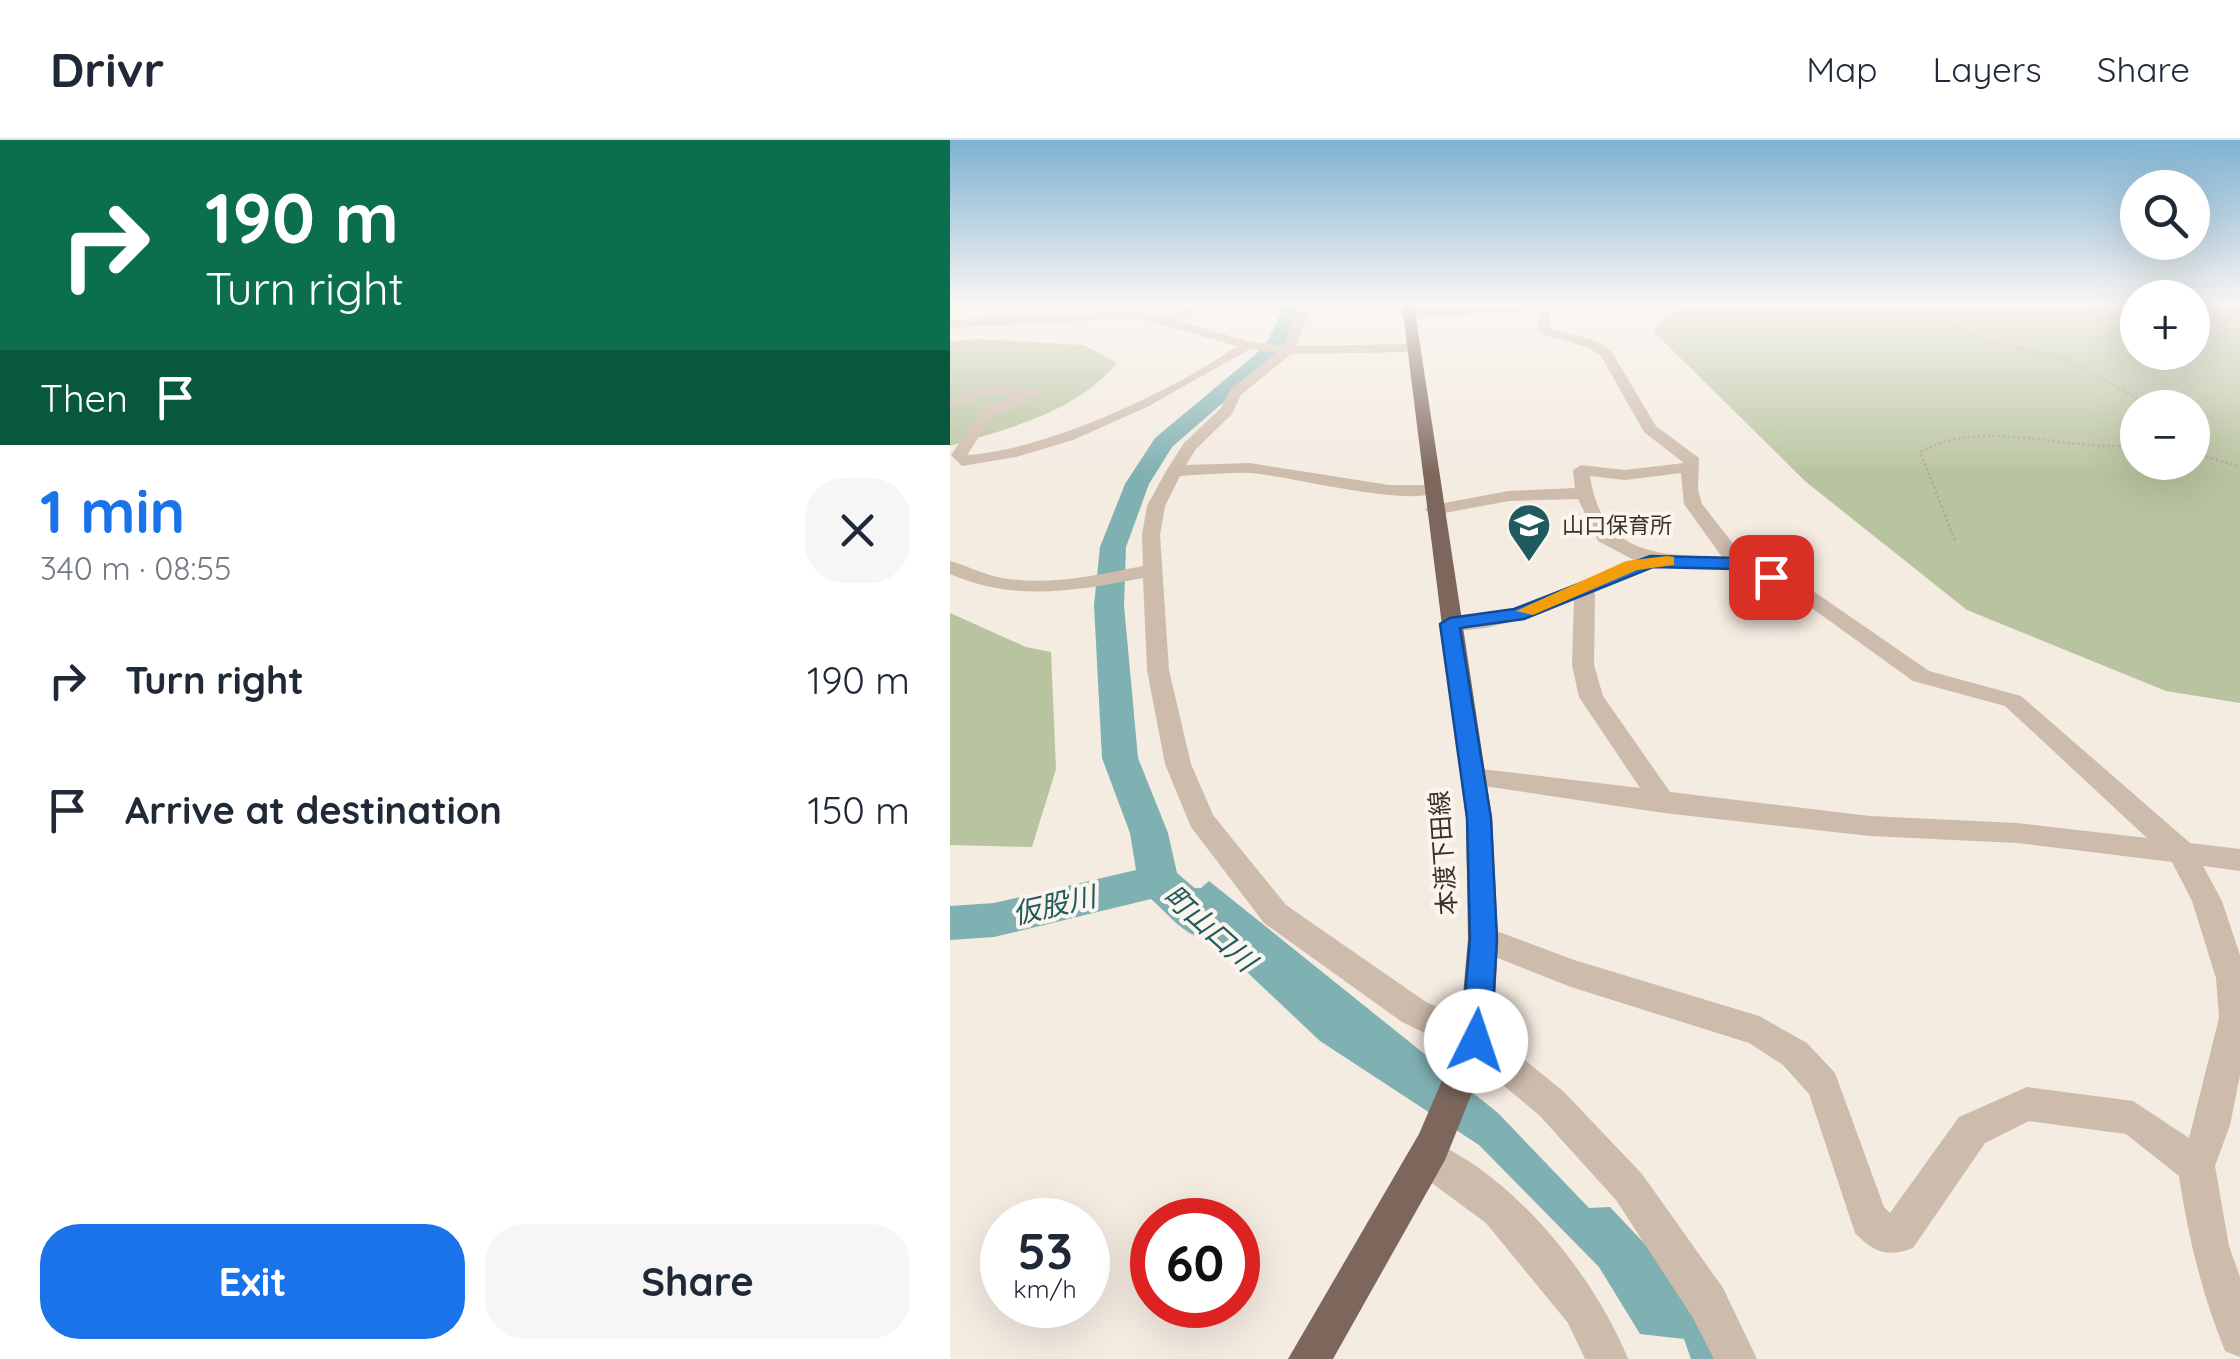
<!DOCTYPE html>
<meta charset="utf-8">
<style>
body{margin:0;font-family:Quicksand,"Noto Sans JP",sans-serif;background:#f6f6f7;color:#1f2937;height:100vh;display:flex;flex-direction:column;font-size:38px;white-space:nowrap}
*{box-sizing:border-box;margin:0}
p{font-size:32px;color:#747a83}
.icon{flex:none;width:55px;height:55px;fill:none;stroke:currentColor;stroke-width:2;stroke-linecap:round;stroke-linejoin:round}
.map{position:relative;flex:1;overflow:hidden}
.side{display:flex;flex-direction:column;background:#fff;width:950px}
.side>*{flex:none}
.top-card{background:#0b6e4f;color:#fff;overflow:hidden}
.controls{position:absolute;left:1170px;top:30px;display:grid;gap:20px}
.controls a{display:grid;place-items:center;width:90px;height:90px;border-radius:50%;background:#fff;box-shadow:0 10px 40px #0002;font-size:50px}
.speed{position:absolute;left:30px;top:1058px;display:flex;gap:20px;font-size:50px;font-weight:700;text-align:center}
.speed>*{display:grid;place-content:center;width:130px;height:130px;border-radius:50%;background:#fff;box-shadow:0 10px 40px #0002;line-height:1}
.speed small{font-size:25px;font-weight:400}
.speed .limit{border:15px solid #d22;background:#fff;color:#111}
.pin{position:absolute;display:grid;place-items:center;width:85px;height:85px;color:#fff;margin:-42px;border-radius:20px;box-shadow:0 5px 15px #0006}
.me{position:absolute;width:110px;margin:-55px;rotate:4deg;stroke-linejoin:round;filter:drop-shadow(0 0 8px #0008)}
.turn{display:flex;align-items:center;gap:35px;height:210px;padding:0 40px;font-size:45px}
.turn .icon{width:130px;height:130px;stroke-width:2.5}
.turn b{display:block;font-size:70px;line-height:85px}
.then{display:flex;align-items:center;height:95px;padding:0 40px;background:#0003;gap:20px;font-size:38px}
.round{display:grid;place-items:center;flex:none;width:105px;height:105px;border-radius:40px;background:#f6f6f7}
.head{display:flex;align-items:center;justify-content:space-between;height:170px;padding:0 40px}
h1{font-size:60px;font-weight:700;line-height:75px;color:#1a73e8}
.button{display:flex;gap:20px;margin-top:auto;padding:20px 40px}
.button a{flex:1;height:115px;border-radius:40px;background:#1a73e8;color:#fff;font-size:40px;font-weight:700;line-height:115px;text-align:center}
.button a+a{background:#f6f6f7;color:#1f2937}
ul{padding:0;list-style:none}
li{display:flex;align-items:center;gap:30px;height:130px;padding:0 40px}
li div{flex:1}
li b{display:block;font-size:38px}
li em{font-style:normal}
header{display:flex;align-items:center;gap:60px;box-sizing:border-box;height:140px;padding:0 50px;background:#fff;border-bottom:2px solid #e0e1e3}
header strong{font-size:48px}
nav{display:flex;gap:55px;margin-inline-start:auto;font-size:35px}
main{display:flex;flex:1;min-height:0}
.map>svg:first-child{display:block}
</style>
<header>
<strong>Drivr</strong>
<nav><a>Map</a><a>Layers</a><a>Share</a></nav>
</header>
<main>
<section class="side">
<div class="top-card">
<div class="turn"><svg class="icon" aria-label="right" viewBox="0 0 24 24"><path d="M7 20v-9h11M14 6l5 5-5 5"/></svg><div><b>190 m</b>Turn right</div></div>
<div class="then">Then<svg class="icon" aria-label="arrive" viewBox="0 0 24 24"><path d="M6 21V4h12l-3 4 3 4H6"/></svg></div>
</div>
<div class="head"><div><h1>1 min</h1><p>340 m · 08:55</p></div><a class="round"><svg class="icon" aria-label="close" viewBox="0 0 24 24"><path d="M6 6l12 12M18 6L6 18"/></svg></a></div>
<ul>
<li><svg class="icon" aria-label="right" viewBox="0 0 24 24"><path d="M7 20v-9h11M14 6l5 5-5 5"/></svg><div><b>Turn right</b></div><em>190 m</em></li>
<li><svg class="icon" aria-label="arrive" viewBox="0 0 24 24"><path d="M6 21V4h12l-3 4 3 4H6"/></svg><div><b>Arrive at destination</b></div><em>150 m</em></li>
</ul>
<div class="button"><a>Exit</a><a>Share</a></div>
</section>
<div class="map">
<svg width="1290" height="1219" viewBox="0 0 1290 1219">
<rect width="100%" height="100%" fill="#f4ebe1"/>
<!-- green -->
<g fill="#b8c4a0" fill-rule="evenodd">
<path d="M 756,165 L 1187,165 L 1188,212 L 1242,212 L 1243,165 L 1290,165 L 1290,563 L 1216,551 L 1017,470 L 856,342 L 703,191 L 716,174 ZM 1188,268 L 1242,268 L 1242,322 L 1188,322 Z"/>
<path d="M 25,199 L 134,205 L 167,223 C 125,273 59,288 0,306 L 0,202 Z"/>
<polygon points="0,473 76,507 101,512 106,629 82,707 0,705"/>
</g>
<!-- water -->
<polygon fill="#7fb0b2" points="259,741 548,973 639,1068 660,1067 744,1156 776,1219 741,1219 734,1199 690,1194 649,1127 529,1005 370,901 224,763 224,749 251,748"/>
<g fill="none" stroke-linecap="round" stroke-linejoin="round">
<!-- river -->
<path fill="#7fb0b2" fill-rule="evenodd" d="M 334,165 L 350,165 L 337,200 L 321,221 L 222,307 L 199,344 L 176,407 L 174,465 L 188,618 L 218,693 L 227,733 L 274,773 L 280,785 L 274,797 C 243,808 223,778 201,759 L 44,797 L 0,800 L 0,766 L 44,763 L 186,730 L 180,693 L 152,618 L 144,465 L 150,407 L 175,344 L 205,298 L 307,213 L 319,199 Z"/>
<!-- path -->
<g stroke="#b9a596" stroke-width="2.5" stroke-dasharray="2.5 2.5" stroke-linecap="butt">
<polyline points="996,165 984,175 1031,200 1117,219 1204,268"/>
<polyline points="608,166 624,165"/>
<polyline points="1242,312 1290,327"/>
<path d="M 1005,400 L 970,312 C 1033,276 1119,313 1188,305"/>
</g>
<!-- minor -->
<g fill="#cdbbac" fill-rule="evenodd">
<path d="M 241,165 L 256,165 L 227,181 L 298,201 L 333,206 L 349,165 L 361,165 L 347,206 L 464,204 L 471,208 L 464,212 L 341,214 L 291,255 L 282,274 L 246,309 L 236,325 L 300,323 L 439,345 L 482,345 L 491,350 C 465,370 338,335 300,333 C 277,332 253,335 230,336 L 215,366 L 210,395 L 219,530 L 241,624 L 263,675 L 336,765 L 476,862 L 538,890 L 614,952 L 692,1034 L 773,1148 L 807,1219 L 764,1219 L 743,1178 L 666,1060 L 590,976 L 514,912 L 452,882 L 314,783 L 241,687 L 215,624 L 197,530 L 193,438 C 126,451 65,462 0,434 L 0,421 C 18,426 34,435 52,438 C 99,446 147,435 193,426 L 192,395 L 197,366 L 216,331 L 234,303 L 270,269 L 281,249 L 326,213 L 300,209 L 197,267 L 123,300 L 66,317 L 12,326 L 1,315 L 31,271 L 65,255 L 46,253 L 0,268 L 0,259 L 45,245 L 89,249 L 89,255 L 42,277 L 17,315 C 96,310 222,252 287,206 L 186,178 L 0,188 L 0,180 L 186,170 L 214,178 Z"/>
<path d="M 600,165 L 600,188 L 649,202 L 661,211 L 706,286 L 749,318 L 748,350 L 752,364 L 795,419 L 866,453 L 979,531 L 1071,556 L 1240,703 L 1290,709 L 1290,731 L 1253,726 L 1272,761 L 1290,815 L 1290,935 L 1280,985 L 1265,1026 L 1279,1106 L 1290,1137 L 1290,1217 L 1275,1211 C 1252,1154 1238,1097 1229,1036 L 1176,994 L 1079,981 L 1035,1003 L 963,1108 C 938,1118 923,1112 905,1093 L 859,954 L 833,925 L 799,903 L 621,847 L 522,808 L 518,799 L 522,790 L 533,786 L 624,820 L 809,876 L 857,903 L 885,933 L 934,1067 L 940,1073 L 1009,977 L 1077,947 L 1183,961 L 1239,998 L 1269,878 L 1266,838 L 1242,761 L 1222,722 L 1067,703 L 920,696 L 714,673 L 514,643 L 510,637 L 514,631 L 523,628 L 690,648 L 629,557 L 622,525 L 624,459 C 598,470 512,504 489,484 L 500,478 L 564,469 L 684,420 L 648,401 L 628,359 L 559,361 L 484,375 L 475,370 L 478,366 L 559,351 L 625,348 L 623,330 L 631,325 L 675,330 L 734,323 L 694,292 L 651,216 L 639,208 L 589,193 L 588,171 L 459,178 L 453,174 L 459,170 ZM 731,333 L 734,364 L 772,417 C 706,415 652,415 640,336 L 675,340 ZM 703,427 L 784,429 L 852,461 L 963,541 L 1055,566 L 1197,698 L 1067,683 L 920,676 L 720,652 L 653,556 L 644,525 L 645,451 Z"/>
<path d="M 477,999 C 563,1034 644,1135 678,1219 L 635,1219 L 618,1183 L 536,1083 L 464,1030 L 459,1017 L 464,1004 Z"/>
</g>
<!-- major -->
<polygon fill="#7d675c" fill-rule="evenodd" points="452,165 464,165 542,678 548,799 543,901 495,1020 383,1219 338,1219 469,994 509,901 518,799 516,678"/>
</g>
<!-- sky -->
<linearGradient id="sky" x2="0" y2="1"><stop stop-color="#7eb2d2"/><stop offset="0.49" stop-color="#faf6f2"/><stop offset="1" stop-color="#faf6f2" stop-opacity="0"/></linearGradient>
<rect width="1290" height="335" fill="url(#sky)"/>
<!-- route -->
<polygon fill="#1a73e8" stroke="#114b97" stroke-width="2.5" points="700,416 788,418 830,437 821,442 785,429 703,427 574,479 510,488 541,678 547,799 541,901 537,911 526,915 515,911 511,901 520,799 517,678 490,484 500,478 564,469"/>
<!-- slow -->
<polygon fill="#f59e0b" points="717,416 724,417 724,425 687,430 583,475 566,471 676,421"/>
<!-- icons -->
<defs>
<g id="school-pin" transform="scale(2.25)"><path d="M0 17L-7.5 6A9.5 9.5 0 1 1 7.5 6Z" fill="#1f5a5e" stroke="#fbf5ee"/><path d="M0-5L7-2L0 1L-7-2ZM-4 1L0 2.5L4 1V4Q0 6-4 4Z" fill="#fff"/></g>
</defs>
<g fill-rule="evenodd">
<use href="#school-pin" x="579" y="385"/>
</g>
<g text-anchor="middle" stroke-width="8" stroke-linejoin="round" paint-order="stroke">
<!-- far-poi labels -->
<g font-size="22" fill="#3b302b" stroke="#fbf5ee" text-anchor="start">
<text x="612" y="393">山口保育所</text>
</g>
<!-- street labels -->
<g font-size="25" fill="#3b302b" stroke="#fbf5ee">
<text transform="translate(493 713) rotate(-94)" y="9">本渡下田線</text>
</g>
<!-- water labels -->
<g font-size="28" font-style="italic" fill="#1f5a5e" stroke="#fbf5ee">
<text transform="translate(104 765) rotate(-13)" y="10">仮股川</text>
<text transform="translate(260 788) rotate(42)" y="10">町山口川</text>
</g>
</g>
</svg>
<div class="controls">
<a><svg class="icon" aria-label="search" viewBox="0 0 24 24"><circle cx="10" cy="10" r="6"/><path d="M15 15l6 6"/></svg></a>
<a>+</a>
<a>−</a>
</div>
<div class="speed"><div>53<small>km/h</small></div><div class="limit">60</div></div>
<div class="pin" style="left:821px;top:437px;background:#d93025"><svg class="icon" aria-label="arrive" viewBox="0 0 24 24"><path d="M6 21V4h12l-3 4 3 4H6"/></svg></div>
<svg class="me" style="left:526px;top:901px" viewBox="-20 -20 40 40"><circle r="19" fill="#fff"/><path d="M0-13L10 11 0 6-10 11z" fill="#1a73e8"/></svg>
</div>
</main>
